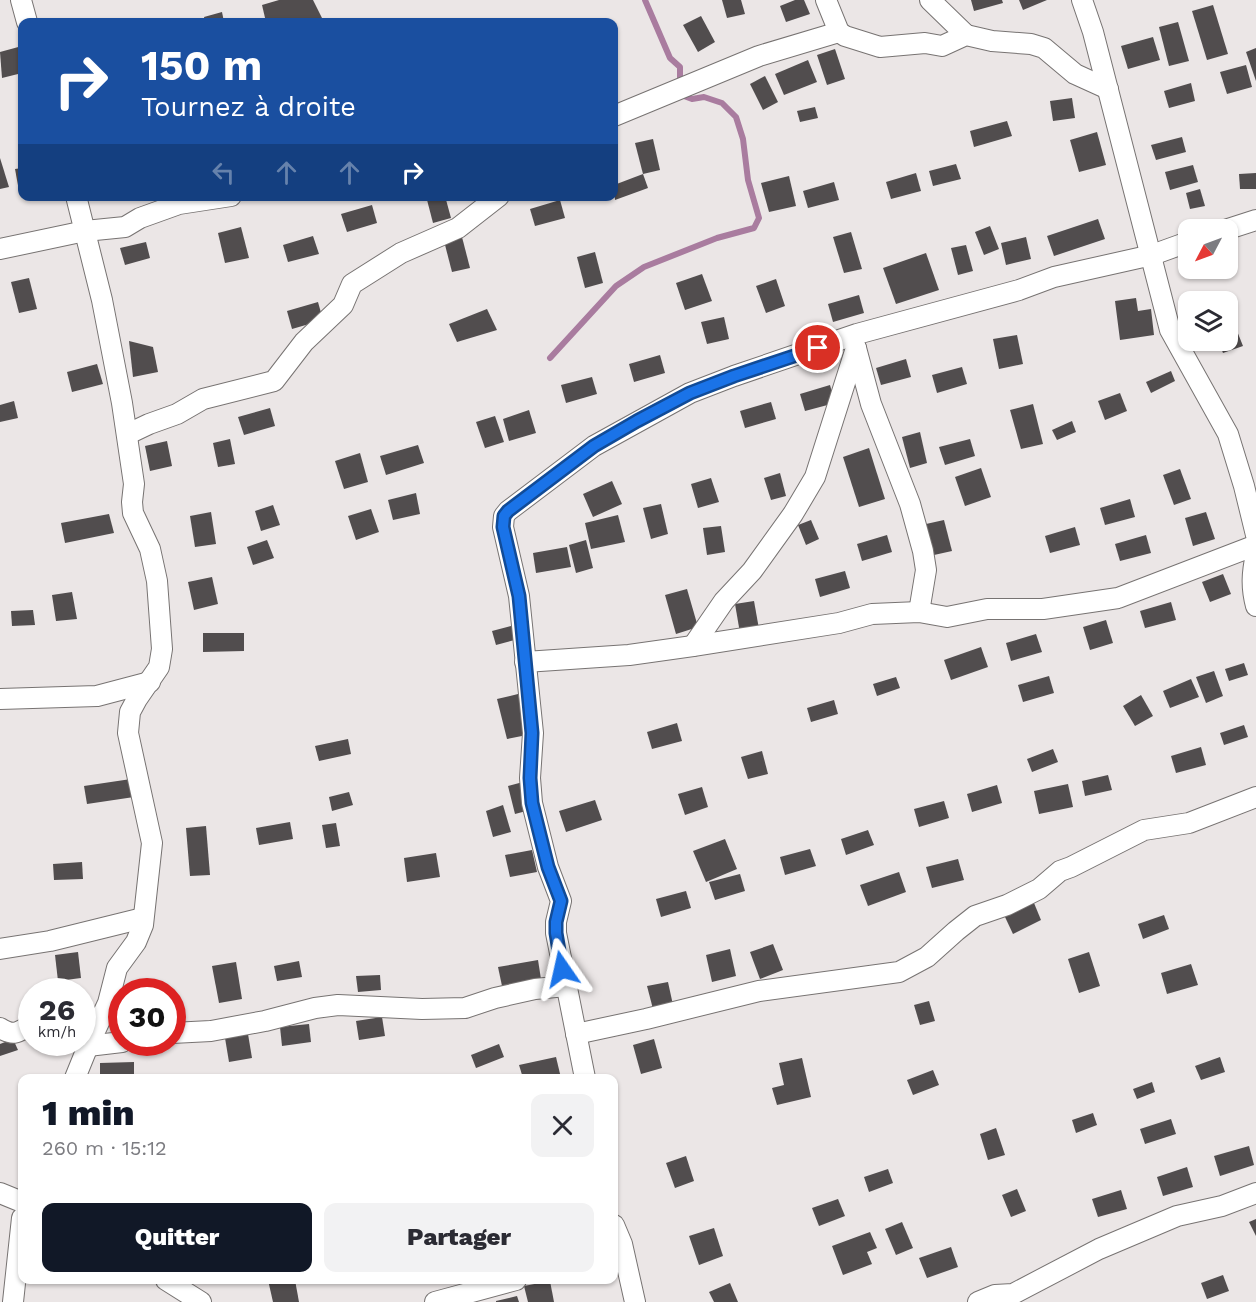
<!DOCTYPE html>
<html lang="fr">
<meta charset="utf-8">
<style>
body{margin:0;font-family:"Work Sans",sans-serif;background:#f2f2f3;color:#2b2b33;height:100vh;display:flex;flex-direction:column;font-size:22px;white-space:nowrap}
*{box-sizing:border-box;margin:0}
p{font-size:20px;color:#7c7c81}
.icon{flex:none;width:33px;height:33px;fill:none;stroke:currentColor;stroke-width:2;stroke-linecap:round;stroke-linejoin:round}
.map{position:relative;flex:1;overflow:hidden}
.panel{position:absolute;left:18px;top:1074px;width:600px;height:210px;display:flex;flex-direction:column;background:#fff;border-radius:12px;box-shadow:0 2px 4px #0004}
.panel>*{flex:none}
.hud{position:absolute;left:18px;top:18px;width:600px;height:183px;border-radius:12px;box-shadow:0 2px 4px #0004;background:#1a4fa0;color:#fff;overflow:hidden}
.needle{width:39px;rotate:229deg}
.fabs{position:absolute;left:1178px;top:219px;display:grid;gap:12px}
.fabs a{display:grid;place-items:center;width:60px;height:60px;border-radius:12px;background:#fff;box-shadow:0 2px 4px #0004;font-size:30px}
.speed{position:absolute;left:18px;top:978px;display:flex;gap:12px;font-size:30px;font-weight:700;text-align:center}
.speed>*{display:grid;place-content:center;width:78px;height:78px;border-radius:50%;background:#fff;box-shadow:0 2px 4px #0004;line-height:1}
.speed small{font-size:15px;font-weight:400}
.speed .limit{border:9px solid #d22;background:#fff;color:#111}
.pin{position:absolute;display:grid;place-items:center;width:51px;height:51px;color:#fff;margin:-26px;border:3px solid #fff;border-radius:50%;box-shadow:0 2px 6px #0007}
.me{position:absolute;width:66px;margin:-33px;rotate:349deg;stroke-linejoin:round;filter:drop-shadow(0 0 4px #0008)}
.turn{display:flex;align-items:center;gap:21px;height:126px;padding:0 24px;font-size:27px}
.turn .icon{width:78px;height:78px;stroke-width:2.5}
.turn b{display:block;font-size:42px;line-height:51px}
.lanes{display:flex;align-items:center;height:57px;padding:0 24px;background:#0003;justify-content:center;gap:30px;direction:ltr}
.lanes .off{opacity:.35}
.round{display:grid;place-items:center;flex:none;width:63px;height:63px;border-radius:12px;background:#f2f2f3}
.summary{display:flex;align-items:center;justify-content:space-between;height:102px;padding:0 24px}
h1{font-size:36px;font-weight:800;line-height:45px;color:#111827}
.action{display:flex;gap:12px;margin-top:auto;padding:12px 24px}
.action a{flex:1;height:69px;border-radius:12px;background:#111827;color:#fff;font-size:24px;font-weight:800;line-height:69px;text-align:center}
.action a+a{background:#f2f2f3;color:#2b2b33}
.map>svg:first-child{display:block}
</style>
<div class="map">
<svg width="1256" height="1302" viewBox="0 0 1256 1302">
<rect width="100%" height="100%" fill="#ebe6e6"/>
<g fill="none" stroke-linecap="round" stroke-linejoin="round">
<!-- stream -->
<polyline stroke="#a97c9f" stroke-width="6" points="550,358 616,286 644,267 717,238 754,228 759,218 748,180 743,139 736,117 722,103 704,97 692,99 684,96 680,90 680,67 670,58 645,0"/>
</g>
<!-- building -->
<g fill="#514d4e">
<polygon points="279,0 313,0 324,22 266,22 262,5"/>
<polygon points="722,0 741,0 745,14 727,18"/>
<polygon points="795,0 804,0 810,14 786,22 780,6"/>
<polygon points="971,0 1002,0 1003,3 974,11"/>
<polygon points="1019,0 1047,0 1023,10"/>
<polygon points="1213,5 1228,54 1207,60 1192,11"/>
<polygon points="222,12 224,22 205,22 204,17"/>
<polygon points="701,16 715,42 698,52 683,25"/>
<polygon points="1178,22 1189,61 1169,66 1159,27"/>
<polygon points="1153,37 1160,60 1128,69 1121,46"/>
<polygon points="22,46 22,73 2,78 0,52"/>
<polygon points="1256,48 1256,81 1246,52"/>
<polygon points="835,49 845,79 827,85 817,55"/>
<polygon points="808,60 817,82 784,95 775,74"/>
<polygon points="1246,65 1252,87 1227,94 1220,72"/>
<polygon points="765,76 778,102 763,110 750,84"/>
<polygon points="1191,83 1195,101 1169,108 1164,91"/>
<polygon points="1072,98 1075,118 1053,121 1050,101"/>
<polygon points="815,107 818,118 800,122 797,111"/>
<polygon points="1007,121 1012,136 974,147 970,131"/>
<polygon points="1097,132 1106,165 1079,172 1070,140"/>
<polygon points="1182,137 1186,152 1156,160 1151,145"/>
<polygon points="653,139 660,170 643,174 635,143"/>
<polygon points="0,158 9,187 0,189"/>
<polygon points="956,164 961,179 933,186 929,171"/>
<polygon points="1193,165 1198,182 1170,190 1165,172"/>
<polygon points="22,168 22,190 19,191 15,169"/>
<polygon points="916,173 921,191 891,199 886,182"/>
<polygon points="1256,173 1256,189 1240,189 1239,174"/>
<polygon points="643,174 648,188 615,200 614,185"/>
<polygon points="789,176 796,206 769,212 761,183"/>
<polygon points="834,182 839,200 808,208 803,191"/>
<polygon points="1200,189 1205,206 1190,209 1186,193"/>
<polygon points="426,196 445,196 451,218 433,223"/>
<polygon points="560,200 565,218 535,226 530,209"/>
<polygon points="372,205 377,223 347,232 341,214"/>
<polygon points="1098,219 1105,239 1054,256 1047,236"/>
<polygon points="990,226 999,249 984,255 975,232"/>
<polygon points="241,227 249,258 225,263 218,233"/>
<polygon points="851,232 862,269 844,273 833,237"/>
<polygon points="313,236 319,254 288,262 283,245"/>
<polygon points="462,237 470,268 452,272 444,241"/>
<polygon points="1026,237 1031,259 1006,265 1001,243"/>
<polygon points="146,242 150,258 125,265 120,248"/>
<polygon points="966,245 973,271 958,275 951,248"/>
<polygon points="595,252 603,283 585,288 577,257"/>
<polygon points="926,253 939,290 896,304 883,268"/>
<polygon points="702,274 712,301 685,310 676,283"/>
<polygon points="29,278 37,309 19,313 11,282"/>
<polygon points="776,279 785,306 766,313 756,286"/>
<polygon points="859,295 864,313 833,322 828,304"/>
<polygon points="1136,298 1138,311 1151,309 1154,335 1120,340 1115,301"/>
<polygon points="318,302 323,320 292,329 287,311"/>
<polygon points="487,309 497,330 457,342 449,324"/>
<polygon points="1231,316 1243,346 1223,353 1218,340 1227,340 1227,317"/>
<polygon points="724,317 729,339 707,344 701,322"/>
<polygon points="1017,335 1023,364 999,369 993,339"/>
<polygon points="129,341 153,347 158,372 133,377"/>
<polygon points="660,355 665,373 634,382 629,364"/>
<polygon points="906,359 911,377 881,385 876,368"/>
<polygon points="97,364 103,384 72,392 67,372"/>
<polygon points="962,367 967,384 937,393 932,375"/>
<polygon points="1171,371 1175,381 1151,393 1146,382"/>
<polygon points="592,377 597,394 566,403 561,385"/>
<polygon points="830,385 835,403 805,411 800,394"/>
<polygon points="1120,393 1127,411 1105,420 1098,401"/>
<polygon points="14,401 18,418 0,422 0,405"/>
<polygon points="771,402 776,419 745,428 740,411"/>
<polygon points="1033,404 1043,444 1021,449 1010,410"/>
<polygon points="270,408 275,426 244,435 238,417"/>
<polygon points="529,410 536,433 509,441 503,419"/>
<polygon points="495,416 504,442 485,448 476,422"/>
<polygon points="1072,421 1076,432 1057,440 1052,430"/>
<polygon points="920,432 927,463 910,468 902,437"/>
<polygon points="230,439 235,464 218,467 213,443"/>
<polygon points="970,439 975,456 945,465 939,447"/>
<polygon points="167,441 172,466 150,471 145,446"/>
<polygon points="418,445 424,463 386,475 380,456"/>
<polygon points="869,448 885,499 859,507 843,457"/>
<polygon points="360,453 368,482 344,489 335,461"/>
<polygon points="981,468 991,497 965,506 955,477"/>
<polygon points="1180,469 1191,499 1174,505 1163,475"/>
<polygon points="780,473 786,496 771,500 764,478"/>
<polygon points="711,478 719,502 698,508 691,484"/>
<polygon points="612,481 622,504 593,517 583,494"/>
<polygon points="416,493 420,514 393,520 388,500"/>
<polygon points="1130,499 1135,517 1105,525 1100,508"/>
<polygon points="661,504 668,534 651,539 643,508"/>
<polygon points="273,505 280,525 261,531 255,511"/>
<polygon points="371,509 379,532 356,540 348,516"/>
<polygon points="211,512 216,544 195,547 190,516"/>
<polygon points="1206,512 1215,539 1193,546 1185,518"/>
<polygon points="109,514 114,533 65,543 61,523"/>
<polygon points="618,515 625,542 591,549 585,523"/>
<polygon points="811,520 819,539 806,545 798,525"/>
<polygon points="944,520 952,551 934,555 926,524"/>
<polygon points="721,526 725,552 707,555 703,528"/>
<polygon points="1075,527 1080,545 1050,553 1045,536"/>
<polygon points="887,535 892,552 862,561 857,544"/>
<polygon points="1146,535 1151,553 1120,561 1115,544"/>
<polygon points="267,540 274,558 253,565 247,547"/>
<polygon points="586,540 593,568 576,573 569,545"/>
<polygon points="567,547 571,567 536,573 533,553"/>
<polygon points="845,571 850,588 820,597 815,579"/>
<polygon points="1223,574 1231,594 1210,602 1202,582"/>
<polygon points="212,577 218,604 194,610 188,582"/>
<polygon points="687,589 698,627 676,634 665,595"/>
<polygon points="72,592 77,619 56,621 52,595"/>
<polygon points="754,601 759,629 740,633 735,604"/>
<polygon points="1171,602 1176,620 1145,628 1140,611"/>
<polygon points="33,610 35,625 12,626 11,611"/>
<polygon points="1106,620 1113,643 1090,650 1083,627"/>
<polygon points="515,625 518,639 496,645 492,631"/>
<polygon points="203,633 244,633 244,651 203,652"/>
<polygon points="1036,634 1042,652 1011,661 1006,643"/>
<polygon points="981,647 988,667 951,680 944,660"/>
<polygon points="1244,663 1248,675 1229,681 1225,669"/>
<polygon points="1214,671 1223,696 1206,703 1196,677"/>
<polygon points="1049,676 1054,693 1023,702 1018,685"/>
<polygon points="896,677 900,688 877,696 873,684"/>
<polygon points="1191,679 1199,697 1170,708 1163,691"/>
<polygon points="518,694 527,735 507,739 497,699"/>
<polygon points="1141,695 1153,716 1135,726 1123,706"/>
<polygon points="834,700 838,714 811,722 807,708"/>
<polygon points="677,723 682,741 652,749 647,732"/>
<polygon points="1244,725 1248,737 1224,745 1220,733"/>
<polygon points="348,739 351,754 319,761 315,746"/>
<polygon points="1201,747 1206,765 1176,773 1171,756"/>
<polygon points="1053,749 1058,762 1032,772 1027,759"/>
<polygon points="762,751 768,774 748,779 741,757"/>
<polygon points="1108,775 1112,790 1085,796 1082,781"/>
<polygon points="131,779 134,797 87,804 84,786"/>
<polygon points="523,782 530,810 515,814 508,786"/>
<polygon points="1068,784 1073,807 1039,814 1034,791"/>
<polygon points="997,785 1002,803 972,812 967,794"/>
<polygon points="702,787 708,807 685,815 678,794"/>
<polygon points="349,792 353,805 332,811 329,797"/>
<polygon points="595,800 602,820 566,832 559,811"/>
<polygon points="944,801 949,818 919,827 914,809"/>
<polygon points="503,805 511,832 493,837 486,811"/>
<polygon points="290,822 293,839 259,845 256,828"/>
<polygon points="336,823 340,846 326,848 322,825"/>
<polygon points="206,826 210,875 190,876 186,828"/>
<polygon points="868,830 874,845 846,855 841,839"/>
<polygon points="725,839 737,869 706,882 693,851"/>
<polygon points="810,849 816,866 785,875 780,857"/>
<polygon points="532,850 537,872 510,877 505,855"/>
<polygon points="436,853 440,877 407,882 404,858"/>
<polygon points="958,859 964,880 932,888 926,867"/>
<polygon points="82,862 83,879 54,880 53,864"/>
<polygon points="899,872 906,892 868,906 860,885"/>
<polygon points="740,874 745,891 715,900 709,882"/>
<polygon points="686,891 691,908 661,917 656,899"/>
<polygon points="1034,903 1041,920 1013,934 1005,917"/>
<polygon points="1164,915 1169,929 1143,939 1138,924"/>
<polygon points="773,944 783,970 760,979 750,952"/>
<polygon points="730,949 736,976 712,982 706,955"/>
<polygon points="78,952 81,978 58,981 55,955"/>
<polygon points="1089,952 1100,986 1079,993 1068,959"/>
<polygon points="538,960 541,979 502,986 498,967"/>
<polygon points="299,961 302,977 277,981 274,966"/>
<polygon points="236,962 242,999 219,1003 212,966"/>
<polygon points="1191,964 1198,985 1167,994 1161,973"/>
<polygon points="380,975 381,990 358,992 356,976"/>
<polygon points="668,982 673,1005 653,1009 647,986"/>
<polygon points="929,1001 935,1021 920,1025 914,1005"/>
<polygon points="382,1017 385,1036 359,1040 356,1021"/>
<polygon points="309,1024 311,1042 282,1046 280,1027"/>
<polygon points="247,1028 252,1058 229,1062 224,1032"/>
<polygon points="13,1039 18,1050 0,1056 0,1044"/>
<polygon points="654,1039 662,1068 641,1074 633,1045"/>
<polygon points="499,1044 504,1057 476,1068 471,1055"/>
<polygon points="556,1057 561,1078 523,1078 519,1065"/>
<polygon points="1220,1057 1225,1072 1201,1080 1195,1066"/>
<polygon points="802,1058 811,1097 777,1105 772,1088 784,1085 779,1063"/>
<polygon points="134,1062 134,1078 100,1078 100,1063"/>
<polygon points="933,1070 939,1085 913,1095 907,1080"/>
<polygon points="1152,1082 1155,1092 1137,1099 1133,1089"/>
<polygon points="1093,1113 1097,1125 1076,1133 1072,1120"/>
<polygon points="1171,1119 1176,1134 1145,1144 1140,1129"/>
<polygon points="996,1128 1005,1155 988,1160 980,1134"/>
<polygon points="1249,1146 1254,1165 1220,1176 1214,1156"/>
<polygon points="686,1156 694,1181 675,1188 666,1163"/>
<polygon points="1187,1167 1193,1187 1163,1196 1157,1177"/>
<polygon points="888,1169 893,1183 869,1192 864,1177"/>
<polygon points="1017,1189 1026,1211 1011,1217 1002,1195"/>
<polygon points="1121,1190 1127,1209 1098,1217 1092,1199"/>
<polygon points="838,1199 845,1216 819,1226 812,1208"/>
<polygon points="1256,1219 1256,1236 1249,1222"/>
<polygon points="902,1222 913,1248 896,1255 885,1229"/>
<polygon points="714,1228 723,1256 699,1265 689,1236"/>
<polygon points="870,1232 877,1248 867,1252 872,1264 843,1275 832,1246"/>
<polygon points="951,1247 958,1267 927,1278 919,1258"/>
<polygon points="1223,1275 1229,1291 1207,1299 1201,1283"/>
<polygon points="268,1280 295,1280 299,1302 273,1302"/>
<polygon points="550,1281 554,1302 528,1302 524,1286"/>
<polygon points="730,1283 738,1302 714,1302 709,1292"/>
<polygon points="517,1296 519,1302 496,1302 496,1301"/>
</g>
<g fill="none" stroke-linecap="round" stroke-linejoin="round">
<!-- street casing -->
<g stroke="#777372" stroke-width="22">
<g id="street">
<polyline points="21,0 27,22"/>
<polyline points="826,0 839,32 845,36 880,47 925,43 942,46 966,35 992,41 1031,44 1044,48 1075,74 1108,89"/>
<polyline points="930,0 966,35"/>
<polyline points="1082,0 1093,32 1170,330 1228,434 1244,486 1256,535"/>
<polyline points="614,116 759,56 839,32"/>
<polyline points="1225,230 1256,220"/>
<polyline points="0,249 85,231 125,227 140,218 179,204 231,196"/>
<polyline points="856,348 871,404 910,504 923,551 926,570 919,612"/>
<polyline points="128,434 149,424 177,414 203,399 274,381 304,342 343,305 352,284 401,253 458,228 499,196"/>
<path d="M 1256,554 C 1252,573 1251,587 1256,606"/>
<polyline points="693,646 724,601 752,571 793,514 815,477 856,348"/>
<polyline points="525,662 629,655 693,646 839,623 872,614 919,612 947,617 987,609 1043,609 1118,598 1256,545"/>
<polyline points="0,699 97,696 150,682"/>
<polyline points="0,949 50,941 143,918"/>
<path d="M 0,1028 C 15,1037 18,1032 32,1024"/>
<polyline points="172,1033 211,1031 265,1021 315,1008 338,1005 422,1009 465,1008 495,998 535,989 566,986"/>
<polyline points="576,1034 646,1019 759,991 899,972 927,957 956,931 975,916 1007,905 1039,889 1060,871 1071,867 1144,830 1189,823 1256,797"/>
<polyline points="82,1041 88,1046 122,1042"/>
<polyline points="75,1078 88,1046 108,1003 117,968 136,942 143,925 152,843 128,733 130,712 137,699 159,667 162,649 157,581 150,549 133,513 132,502 134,484 122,403 102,300 76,196"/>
<polyline points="585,1078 556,933 556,922 561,901 548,867 532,803 530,778 533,733 519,596 503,527 504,516 508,511 594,446 690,393 734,376 857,334 1019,290 1054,277 1152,255 1188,242"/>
<polyline points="0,1193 22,1202"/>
<polyline points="614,1225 622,1244 635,1302"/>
<polyline points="166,1280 201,1302"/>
<polyline points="13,1302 22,1218"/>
<polyline points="435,1302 516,1280"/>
<polyline points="978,1302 995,1295 1013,1294 1099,1249 1177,1216 1222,1206 1256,1193"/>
</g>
</g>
<!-- street -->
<use href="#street" stroke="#fff" stroke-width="20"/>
</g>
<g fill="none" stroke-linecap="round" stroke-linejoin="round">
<!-- route casing -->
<g stroke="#114b97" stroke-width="15">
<polyline id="route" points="562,969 556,933 556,922 561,901 548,867 532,803 530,778 532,733 519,596 503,527 504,516 508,511 594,446 637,421 690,393 734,376 818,348"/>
</g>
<!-- route -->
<use href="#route" stroke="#1a73e8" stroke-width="10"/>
</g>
</svg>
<div class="fabs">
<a><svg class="needle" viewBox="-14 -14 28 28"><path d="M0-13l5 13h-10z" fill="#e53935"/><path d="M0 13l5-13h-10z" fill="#7c7c81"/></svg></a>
<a><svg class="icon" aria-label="layers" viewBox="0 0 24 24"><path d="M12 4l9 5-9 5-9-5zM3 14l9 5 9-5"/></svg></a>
</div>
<div class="speed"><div>26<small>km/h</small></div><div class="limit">30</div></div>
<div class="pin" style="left:818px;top:348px;background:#d93025"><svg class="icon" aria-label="arrive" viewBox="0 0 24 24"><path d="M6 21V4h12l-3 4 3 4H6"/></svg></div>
<svg class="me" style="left:562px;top:969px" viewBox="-20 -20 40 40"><path d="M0-17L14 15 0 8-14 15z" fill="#1a73e8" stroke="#fff" stroke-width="4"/></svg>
<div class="hud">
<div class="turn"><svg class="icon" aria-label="right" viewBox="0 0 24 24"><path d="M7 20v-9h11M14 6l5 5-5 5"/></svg><div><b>150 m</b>Tournez à droite</div></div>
<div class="lanes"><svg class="icon off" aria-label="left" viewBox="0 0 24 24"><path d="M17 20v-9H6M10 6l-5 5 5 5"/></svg><svg class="icon off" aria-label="ahead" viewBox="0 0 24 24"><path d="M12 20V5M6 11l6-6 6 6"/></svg><svg class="icon off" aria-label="ahead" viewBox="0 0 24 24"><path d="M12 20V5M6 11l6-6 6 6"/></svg><svg class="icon" aria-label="right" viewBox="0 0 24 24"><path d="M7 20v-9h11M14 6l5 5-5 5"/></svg></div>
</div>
<section class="panel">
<div class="summary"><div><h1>1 min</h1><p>260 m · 15:12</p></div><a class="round"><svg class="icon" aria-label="close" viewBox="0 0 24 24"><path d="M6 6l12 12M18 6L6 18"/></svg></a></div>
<div class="action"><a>Quitter</a><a>Partager</a></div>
</section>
</div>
